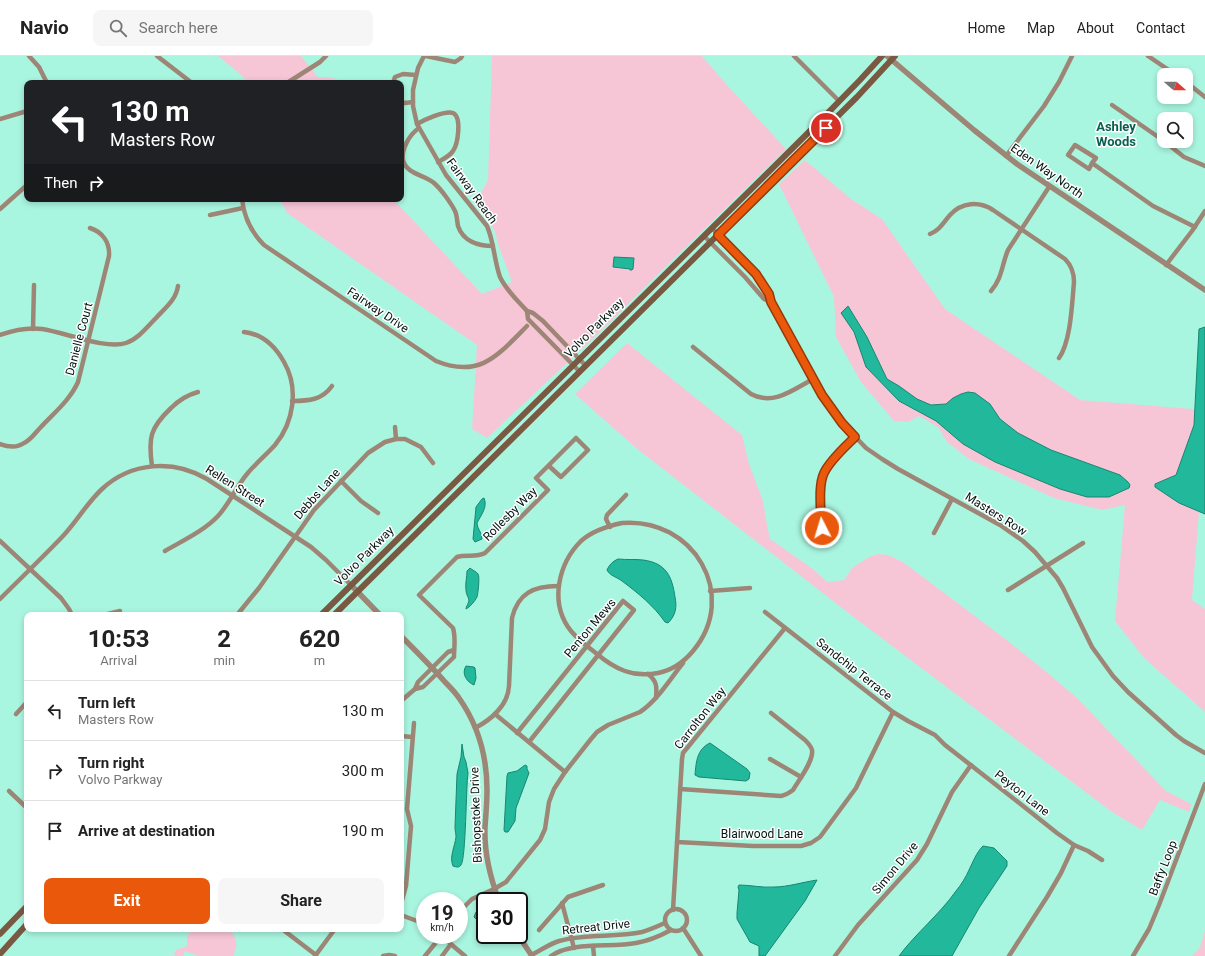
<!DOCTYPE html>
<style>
body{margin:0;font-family:Roboto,sans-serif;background:#f6f6f6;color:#222;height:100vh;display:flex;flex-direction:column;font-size:15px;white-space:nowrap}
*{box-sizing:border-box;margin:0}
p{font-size:13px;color:#767676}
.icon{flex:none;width:22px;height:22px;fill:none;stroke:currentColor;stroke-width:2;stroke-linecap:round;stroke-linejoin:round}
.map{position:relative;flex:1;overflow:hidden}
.sheet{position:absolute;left:24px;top:556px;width:380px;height:320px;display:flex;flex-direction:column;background:#fff;border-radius:8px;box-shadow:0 2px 6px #0003}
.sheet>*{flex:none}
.banner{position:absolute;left:24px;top:24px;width:380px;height:122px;border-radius:8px;box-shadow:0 2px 6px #0003;background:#202124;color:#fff;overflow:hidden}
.needle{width:26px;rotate:110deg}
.buttons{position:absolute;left:1157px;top:12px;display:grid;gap:8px}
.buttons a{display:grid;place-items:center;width:36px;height:36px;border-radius:8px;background:#fff;box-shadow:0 2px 6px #0003;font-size:20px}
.speed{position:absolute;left:416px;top:836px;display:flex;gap:8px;font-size:20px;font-weight:700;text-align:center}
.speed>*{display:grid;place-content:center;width:52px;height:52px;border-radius:50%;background:#fff;box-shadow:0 2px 6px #0003;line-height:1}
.speed small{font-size:10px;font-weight:400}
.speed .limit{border:2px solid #111;border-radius:6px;background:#fff;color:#111}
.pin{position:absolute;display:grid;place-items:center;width:34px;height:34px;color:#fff;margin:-17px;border:2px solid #fff;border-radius:50%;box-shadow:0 1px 4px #0007}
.me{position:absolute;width:44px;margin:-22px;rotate:355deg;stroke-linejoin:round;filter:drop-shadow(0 0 3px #0008)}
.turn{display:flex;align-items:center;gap:14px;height:84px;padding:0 20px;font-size:18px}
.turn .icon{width:52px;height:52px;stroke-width:2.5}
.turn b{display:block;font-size:28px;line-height:34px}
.then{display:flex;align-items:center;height:38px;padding:0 20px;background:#0003;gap:8px;font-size:15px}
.eta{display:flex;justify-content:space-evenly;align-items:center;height:68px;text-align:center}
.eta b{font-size:24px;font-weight:700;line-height:28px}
.button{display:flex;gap:8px;margin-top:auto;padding:8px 20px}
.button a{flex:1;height:46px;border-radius:8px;background:#ea580c;color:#fff;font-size:16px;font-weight:700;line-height:46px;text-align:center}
.button a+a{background:#f6f6f6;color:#222}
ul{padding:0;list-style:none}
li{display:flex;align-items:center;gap:12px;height:60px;padding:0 20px;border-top:1px solid #e0e0e0}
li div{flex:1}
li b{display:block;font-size:15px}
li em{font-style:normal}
header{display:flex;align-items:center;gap:24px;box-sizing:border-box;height:56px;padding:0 20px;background:#fff;border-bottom:1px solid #e0e0e0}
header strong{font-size:19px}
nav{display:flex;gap:22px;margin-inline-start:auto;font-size:14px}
.search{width:280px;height:36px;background:#f6f6f6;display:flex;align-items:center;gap:10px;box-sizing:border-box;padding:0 14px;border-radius:8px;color:#767676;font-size:15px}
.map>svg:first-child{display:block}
</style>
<header>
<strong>Navio</strong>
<div class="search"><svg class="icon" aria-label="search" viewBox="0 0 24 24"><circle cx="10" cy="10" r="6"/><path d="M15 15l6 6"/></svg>Search here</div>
<nav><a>Home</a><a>Map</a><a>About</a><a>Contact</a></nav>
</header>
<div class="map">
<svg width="1205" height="900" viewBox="0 0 1205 900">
<rect width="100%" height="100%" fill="#a9f6e0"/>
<!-- green -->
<g fill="#f6c6d7">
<path d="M 218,0 L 301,0 L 318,21 C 329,21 337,22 346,27 L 249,27 L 239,17 Z"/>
<polygon points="492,0 702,0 726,28 786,93 585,290 487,382 472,373 477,289 287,157 280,143 393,143 482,238 512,226 499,191 495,176 490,166 476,146 488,124"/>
<polygon points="805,104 851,143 882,163 945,253 1080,344 1205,354 1205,381 1192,544 1205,553 1205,656 1144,602 1115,565 1125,449 1102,454 1054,442 969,403 947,386 938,371 919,360 908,366 894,365 861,326 836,281 834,241 779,128"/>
<polygon points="627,287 742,379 749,408 763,445 767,469 770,483 813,513 827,526 844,524 852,512 869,501 879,498 888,499 903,506 1004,582 1049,618 1077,642 1166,735 1191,748 1189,756 1160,744 1142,774 1112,756 851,559 636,392 575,338"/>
<path d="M 193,873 L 227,873 C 237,879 239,890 233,900 L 198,900 L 185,895 L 183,900 L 175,900 L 174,897 C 177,891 183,893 187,889 C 187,879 186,881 193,873 Z"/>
<polygon points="1205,875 1205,900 1192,900 1200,891"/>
</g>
<!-- water -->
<g fill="#21b89b" stroke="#178771">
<polygon points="614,201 634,202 633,213 632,214 630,214 630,213 613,211"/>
<polygon points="848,250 867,281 887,323 899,330 917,343 931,349 946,348 953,342 961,338 968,336 975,337 990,348 1000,363 1018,377 1051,394 1120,419 1128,426 1130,429 1129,432 1109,441 1087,441 1060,433 995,406 963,388 936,365 899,345 866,311 854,276 841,257"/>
<polygon points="1205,271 1205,458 1179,447 1155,431 1155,428 1176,419 1194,369 1199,273"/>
<path d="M 484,442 C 488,451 481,459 477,467 C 477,473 482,476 482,483 L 475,486 L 473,483 L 476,451 L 482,443 Z"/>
<path d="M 618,503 C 627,504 635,503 643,504 C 666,507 672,520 675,541 C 677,551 676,559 668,567 L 665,566 C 654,550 638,537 622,525 C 617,521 610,520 607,514 C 609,509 613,505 618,503 Z"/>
<path d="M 470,512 C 472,514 477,516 478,518 C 480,520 478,538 477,541 C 475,545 470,551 466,553 C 466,550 469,547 469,544 C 468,540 466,538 466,534 C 465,528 467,521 467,515 Z"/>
<path d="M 466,610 L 474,611 L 475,612 L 476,622 L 474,629 C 467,626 461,618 466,610 Z"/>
<path d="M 710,687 L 747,713 L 750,717 L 749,723 L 746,725 L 699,721 L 695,719 C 696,706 697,693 710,687 Z"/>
<path d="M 462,688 L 464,701 L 466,706 L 468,717 C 466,730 466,803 461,809 C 459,812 456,811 453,810 C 449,801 455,790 456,781 C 456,778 455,775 455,771 L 457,718 L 461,701 Z"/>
<polygon points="525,709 527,710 527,713 529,717 516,752 515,765 508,776 505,776 504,774 507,720 508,717 517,715"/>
<path d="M 983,790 L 994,792 L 1007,805 L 1007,810 L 979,852 L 952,900 L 899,900 C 916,877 939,859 956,835 C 961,829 966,821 969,814 C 973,806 976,797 983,790 Z"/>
<path d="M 817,824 L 805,845 L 765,900 L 759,900 L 759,890 L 750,886 L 737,863 L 737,857 L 739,834 L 738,831 L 739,829 C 751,829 762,832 774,831 C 788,831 803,826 817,824 Z"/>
<polygon points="480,853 482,853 485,856 485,871 474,861 476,856"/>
</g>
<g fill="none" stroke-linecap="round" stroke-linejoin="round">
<!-- minor -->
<g stroke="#9d8676" stroke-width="4.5">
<polyline points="29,0 39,11 47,27"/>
<polyline points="157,0 192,27"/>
<path d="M 424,0 L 418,12 L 413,34 L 413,50 L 417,68 L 446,119 L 487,170 C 494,186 494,204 500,221 C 506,234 517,244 527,255"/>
<polyline points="426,0 455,6 461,2 462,0"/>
<polyline points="794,0 839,45"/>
<polyline points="1148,0 1176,19"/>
<polyline points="1186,26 1205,41"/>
<polyline points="287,27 320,6 326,0"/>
<polyline points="393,27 395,21 403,18 416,19"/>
<polyline points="401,46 405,47 413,46"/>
<polyline points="1112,49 1164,85"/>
<polyline points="0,63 27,55"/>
<path d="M 417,68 C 424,64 445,54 453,57 C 462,61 458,88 453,95 C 450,100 443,103 438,106"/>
<path d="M 419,72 C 410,78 401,93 403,104 C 406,118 425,119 434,127 C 441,133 451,147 455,155 C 457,159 457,165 458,170 C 463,185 478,190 493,190"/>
<polyline points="1164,85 1184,101 1205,110"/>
<polyline points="1006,100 1044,50 1059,26 1072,0"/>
<polyline points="1092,107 1089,113 1068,99 1075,89 1096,102 1092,107 1153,150 1195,171"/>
<path d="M 242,143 C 244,162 251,176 264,189 L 436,305 C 480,323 498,299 527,270"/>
<polyline points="0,153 27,129"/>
<polyline points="210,159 243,152"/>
<polyline points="712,172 756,218 769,238 771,246 822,339 842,367 866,392 882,403 898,413 1000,469 1023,485 1035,496 1057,522 1063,532 1092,591 1113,620 1128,636 1176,679 1184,685 1205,697"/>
<path d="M 930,178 C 940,174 943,167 950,159 C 962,146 979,145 993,154 L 1065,203 C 1071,209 1074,217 1074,226 C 1072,247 1071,285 1059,302"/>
<polyline points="704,180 745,221 764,243 771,246"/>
<polyline points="1166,209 1192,175 1205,155"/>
<path d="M 991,235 C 1002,223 1002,208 1008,194 L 1049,131"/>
<polyline points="33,273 34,229"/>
<path d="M 0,279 C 14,274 28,271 42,273 C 64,276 106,294 126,287 C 138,283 147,271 156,262 C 165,252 176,244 178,230"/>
<path d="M 693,291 L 751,338 C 773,350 793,334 813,323"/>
<polyline points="579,315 528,263 527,255 533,257 543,265 585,309"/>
<path d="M 292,345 C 309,345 322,344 332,330"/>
<polyline points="395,371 396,383"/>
<path d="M 0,388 C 8,391 17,392 24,387 C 31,384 35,377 40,372 C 54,357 70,344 78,326 L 109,200 C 110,187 103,176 90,172"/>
<path d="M 152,410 C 148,382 150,372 171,352 C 179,344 187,339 198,336"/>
<polyline points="341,425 361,445 378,457"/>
<path d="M 622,467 C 693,461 740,539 693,595 C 683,607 673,614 658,617 C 633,622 615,613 597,598 C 587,590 575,582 568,571 C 550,544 559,507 581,485 C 592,475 608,470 622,467 Z"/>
<polyline points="610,471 606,463 607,459 626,439"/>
<path d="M 827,477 L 822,472 L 821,467 C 821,452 818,430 824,417 C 830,404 845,392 855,381"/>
<polyline points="934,477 952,443"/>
<polyline points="0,485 61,542 69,553 72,559"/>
<path d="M 165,495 C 182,485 204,475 218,460 C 230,447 236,431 247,418 C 256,407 266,399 275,389 C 294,366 299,332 284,306 C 275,290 263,278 244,276"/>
<polyline points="1008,534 1083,487"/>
<polyline points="710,535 750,532"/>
<path d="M 0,543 C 21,522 43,501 63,480 C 77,465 87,447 102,433 C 131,406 173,403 207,423 L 311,491 L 326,504 L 351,529"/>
<polyline points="765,556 893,656 908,665 935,679 945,689 1018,746 1057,777 1074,789 1088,795 1102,804"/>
<polyline points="104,559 120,555"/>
<polyline points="237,559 259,532 314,454 368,397 385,386 396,383 405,383 421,391 433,407"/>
<path d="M 648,618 C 657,625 657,631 656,642"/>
<path d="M 415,633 L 423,631 L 454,601 C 454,591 456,582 453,572 L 419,539 L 457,501 C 466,498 476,502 485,497 L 548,434 L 536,422 L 576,382 L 588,394 L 561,421 L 549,410"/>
<polyline points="401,645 415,633 418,626 448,596 454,594"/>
<polyline points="16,658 27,646"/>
<polyline points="495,658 565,716"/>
<path d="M 475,672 C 491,664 508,649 509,630 L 512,562 C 518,537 534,530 558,530"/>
<polyline points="517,677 623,545 634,554 529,686"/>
<polyline points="401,680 412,681"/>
<polyline points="770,703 801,721"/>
<path d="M 680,733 L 781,740 C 786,739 789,737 793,734 C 798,725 814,705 812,694 C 811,690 808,687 805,684 L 771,657"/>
<polyline points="9,735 27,752"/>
<polyline points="677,786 753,790 801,790 811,787 820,781 856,732 893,656"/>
<polyline points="562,847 574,892"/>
<polyline points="401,848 406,830 411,770 407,753 414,667"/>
<circle cx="676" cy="864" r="11"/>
<polyline points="673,854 682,703 683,697 785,572"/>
<path d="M 459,856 L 472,843 L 494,833 L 506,826 L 540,784 L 545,773 L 549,746 L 554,733 L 565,716 L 591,683 L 597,676 L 608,669 L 640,656 C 657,645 670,623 683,607"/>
<polyline points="401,859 425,868"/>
<polyline points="683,872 701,900"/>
<polyline points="282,873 316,899"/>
<polyline points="539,874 568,841 603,829"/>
<polyline points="440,879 465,900"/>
<polyline points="593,890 594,900"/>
<path d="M 531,899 C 540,895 549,888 559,885 C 586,877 615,882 642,876 C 650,874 658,870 665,867"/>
<polyline points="315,900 335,873"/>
<polyline points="383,900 389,899 395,900"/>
<polyline points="425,900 442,879"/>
<polyline points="442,900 451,888"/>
<path d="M 551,900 C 572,885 611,892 636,887 C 648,885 660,880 671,874"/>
<polyline points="835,900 858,869 917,804 927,788 952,736 971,709"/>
<polyline points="1009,900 1047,841 1061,817 1074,789"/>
<polyline points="1133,900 1149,873 1159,849 1205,728"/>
</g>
<!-- tertiary -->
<g stroke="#9d8676" stroke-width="5.5">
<polyline points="887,0 974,74 1017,108 1205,234"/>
<polyline points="351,529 380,559"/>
<path d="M 401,580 C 416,595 431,610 445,626 C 450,631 455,636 459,642 C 478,669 487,701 487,734 C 487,746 486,758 485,771 C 484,797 490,821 499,845"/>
<polyline points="518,879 532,900"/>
</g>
<!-- secondary -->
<g stroke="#7a5943" stroke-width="6">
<polyline points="321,559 819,66 860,24 882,0"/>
<polyline points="334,559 857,41 895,0"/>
<polyline points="0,878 27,850"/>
<polyline points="0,898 27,868"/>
</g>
</g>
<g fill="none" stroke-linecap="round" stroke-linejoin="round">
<!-- route casing -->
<g stroke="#983908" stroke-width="10">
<path id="route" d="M 822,472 L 821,467 C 821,452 818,430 824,417 C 830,404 845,391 855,381 L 842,367 L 822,339 L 771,246 L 769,238 L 756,218 L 718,179 L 826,72"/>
</g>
<!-- route -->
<use href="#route" stroke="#ea580c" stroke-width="7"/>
</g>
<g text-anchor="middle" stroke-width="3" stroke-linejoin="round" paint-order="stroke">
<!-- street labels -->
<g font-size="12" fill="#001510" stroke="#fff">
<text transform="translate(1047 115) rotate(35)" y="4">Eden Way North</text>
<text transform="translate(472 135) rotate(54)" y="4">Fairway Reach</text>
<text transform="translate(378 254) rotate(34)" y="4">Fairway Drive</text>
<text transform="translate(594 272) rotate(-45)" y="4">Volvo Parkway</text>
<text transform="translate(79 283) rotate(-75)" y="4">Danielle Court</text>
<text transform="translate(235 430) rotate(32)" y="4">Rellen Street</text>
<text transform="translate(317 438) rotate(-49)" y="4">Debbs Lane</text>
<text transform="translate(510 458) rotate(-45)" y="4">Rollesby Way</text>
<text transform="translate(996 458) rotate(32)" y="4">Masters Row</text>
<text transform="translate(364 500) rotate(-45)" y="4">Volvo Parkway</text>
<text transform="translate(590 572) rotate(-50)" y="4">Penton Mews</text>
<text transform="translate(854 613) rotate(38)" y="4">Sandchip Terrace</text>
<text transform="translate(700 662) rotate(-52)" y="4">Carrolton Way</text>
<text transform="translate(1022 737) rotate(38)" y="4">Peyton Lane</text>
<text transform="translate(476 759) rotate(-92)" y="4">Bishopstoke Drive</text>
<text x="762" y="782">Blairwood Lane</text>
<text transform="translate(895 812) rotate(-50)" y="4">Simon Drive</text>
<text transform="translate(1163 812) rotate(-69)" y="4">Baffy Loop</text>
<text transform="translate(596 871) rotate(-6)" y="4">Retreat Drive</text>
</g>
<!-- neighbourhood labels -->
<g font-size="13" font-weight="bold" fill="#086150" stroke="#fff">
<text x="1116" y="75">Ashley<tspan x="1116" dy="15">Woods</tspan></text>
</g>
</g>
</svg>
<div class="buttons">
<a><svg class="needle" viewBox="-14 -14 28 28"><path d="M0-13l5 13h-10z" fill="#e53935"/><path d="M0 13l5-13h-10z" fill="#767676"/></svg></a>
<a><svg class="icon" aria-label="search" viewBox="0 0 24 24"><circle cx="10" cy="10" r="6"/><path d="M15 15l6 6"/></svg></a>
</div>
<div class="speed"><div>19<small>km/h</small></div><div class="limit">30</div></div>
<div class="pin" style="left:826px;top:72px;background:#d93025"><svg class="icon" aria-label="arrive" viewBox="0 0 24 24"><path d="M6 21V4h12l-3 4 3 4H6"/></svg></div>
<svg class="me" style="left:822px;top:472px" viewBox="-20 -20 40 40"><circle r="17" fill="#ea580c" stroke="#fff" stroke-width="3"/><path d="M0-11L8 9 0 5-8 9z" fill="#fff"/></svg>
<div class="banner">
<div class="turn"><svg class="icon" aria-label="left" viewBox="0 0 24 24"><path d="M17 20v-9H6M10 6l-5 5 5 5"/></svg><div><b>130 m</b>Masters Row</div></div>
<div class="then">Then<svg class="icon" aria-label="right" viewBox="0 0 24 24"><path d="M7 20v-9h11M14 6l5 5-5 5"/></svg></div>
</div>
<section class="sheet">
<div class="eta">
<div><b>10:53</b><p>Arrival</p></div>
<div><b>2</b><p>min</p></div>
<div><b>620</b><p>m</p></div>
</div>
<ul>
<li><svg class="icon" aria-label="left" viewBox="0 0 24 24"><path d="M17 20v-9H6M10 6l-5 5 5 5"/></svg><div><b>Turn left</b><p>Masters Row</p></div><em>130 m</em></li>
<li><svg class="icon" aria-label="right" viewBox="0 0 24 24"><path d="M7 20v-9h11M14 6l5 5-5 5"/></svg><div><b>Turn right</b><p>Volvo Parkway</p></div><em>300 m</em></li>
<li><svg class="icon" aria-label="arrive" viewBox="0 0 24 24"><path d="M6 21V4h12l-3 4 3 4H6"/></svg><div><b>Arrive at destination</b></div><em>190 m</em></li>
</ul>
<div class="button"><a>Exit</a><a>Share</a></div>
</section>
</div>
